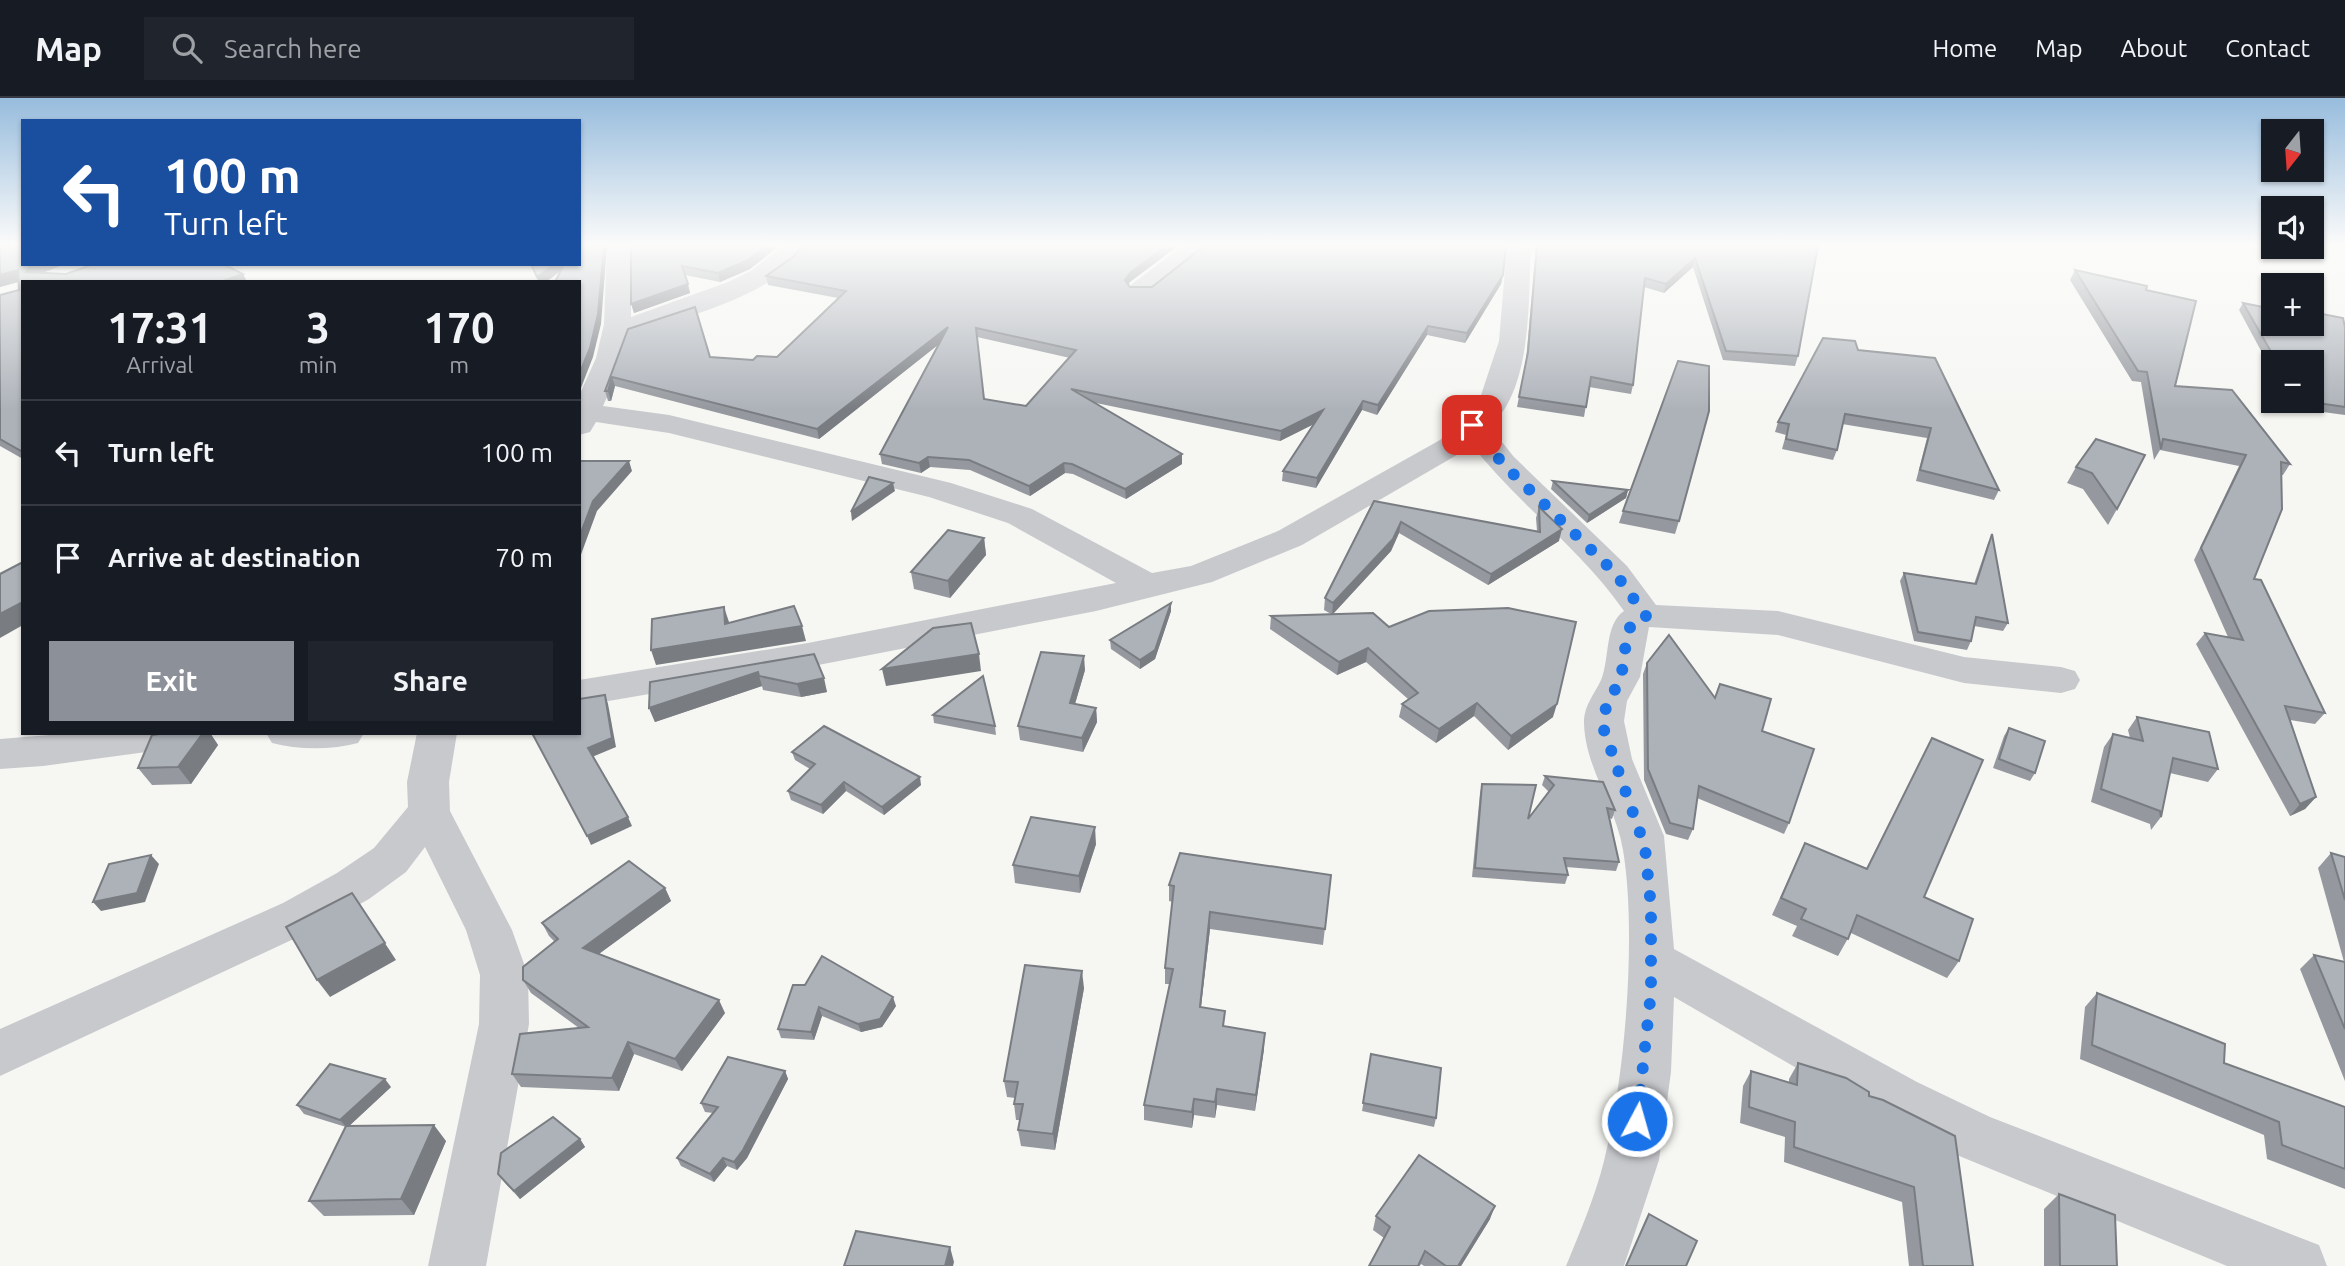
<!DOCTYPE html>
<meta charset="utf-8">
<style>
body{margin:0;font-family:Ubuntu,sans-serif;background:#20242c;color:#f1f3f6;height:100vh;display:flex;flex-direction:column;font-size:26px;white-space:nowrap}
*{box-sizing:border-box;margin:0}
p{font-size:23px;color:#9ea1a6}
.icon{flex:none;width:38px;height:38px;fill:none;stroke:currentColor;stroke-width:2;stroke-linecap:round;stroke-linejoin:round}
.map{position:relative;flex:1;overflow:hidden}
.details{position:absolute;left:21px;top:182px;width:560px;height:455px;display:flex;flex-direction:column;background:#171b24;border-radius:0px;box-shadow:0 2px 5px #0004}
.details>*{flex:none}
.banner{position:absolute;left:21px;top:21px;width:560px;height:147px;border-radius:0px;box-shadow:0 2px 5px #0004;background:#1a4fa0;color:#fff;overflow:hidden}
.needle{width:46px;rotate:197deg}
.controls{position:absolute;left:2261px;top:21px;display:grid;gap:14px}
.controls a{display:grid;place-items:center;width:63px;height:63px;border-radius:0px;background:#171b24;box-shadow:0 2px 5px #0004;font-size:35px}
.pin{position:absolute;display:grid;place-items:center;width:60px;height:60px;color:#fff;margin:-30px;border-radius:14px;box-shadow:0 4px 10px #0006}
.me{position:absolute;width:77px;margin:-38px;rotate:6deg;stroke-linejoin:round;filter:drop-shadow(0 0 5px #0008)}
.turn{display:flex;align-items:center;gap:24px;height:147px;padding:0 28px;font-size:32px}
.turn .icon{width:91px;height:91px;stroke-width:2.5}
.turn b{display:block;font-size:49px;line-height:60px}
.eta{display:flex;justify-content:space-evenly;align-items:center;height:119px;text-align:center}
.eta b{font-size:42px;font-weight:700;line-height:49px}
.cta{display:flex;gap:14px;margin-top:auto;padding:14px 28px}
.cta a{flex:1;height:80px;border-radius:0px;background:#8c9099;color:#fff;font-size:28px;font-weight:700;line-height:80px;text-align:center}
.cta a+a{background:#20242c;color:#f1f3f6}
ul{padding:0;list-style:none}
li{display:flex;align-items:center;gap:21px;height:105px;padding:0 28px;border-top:2px solid #363941}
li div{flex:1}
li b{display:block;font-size:26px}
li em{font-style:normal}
header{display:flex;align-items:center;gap:42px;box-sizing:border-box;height:98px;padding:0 35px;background:#171b24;border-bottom:2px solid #363941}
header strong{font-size:33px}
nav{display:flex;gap:38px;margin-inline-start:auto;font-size:24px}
.search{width:490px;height:63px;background:#20242c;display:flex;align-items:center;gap:18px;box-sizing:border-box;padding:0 24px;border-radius:0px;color:#9ea1a6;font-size:26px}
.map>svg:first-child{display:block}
</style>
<header>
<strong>Map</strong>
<div class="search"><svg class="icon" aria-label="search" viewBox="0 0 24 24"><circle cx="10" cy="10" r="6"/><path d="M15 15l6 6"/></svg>Search here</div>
<nav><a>Home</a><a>Map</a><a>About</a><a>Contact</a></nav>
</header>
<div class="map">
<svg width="2345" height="1168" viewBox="0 0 2345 1168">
<rect width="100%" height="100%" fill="#f6f7f3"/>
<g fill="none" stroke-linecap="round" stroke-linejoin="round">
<!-- minor -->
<g fill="#c7c9cd" fill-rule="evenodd">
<path d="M 607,148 L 631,148 L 631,219 L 728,184 L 751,173 L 783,148 L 809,148 C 773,199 685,218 629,238 L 619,272 L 603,308 L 669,317 L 951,385 L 1032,411 L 1152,475 L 1191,468 L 1278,433 L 1440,342 L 1477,309 L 1499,243 L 1507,148 L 1531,148 C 1528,203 1533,289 1490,329 L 1514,359 L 1627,468 L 1656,507 L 1778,513 L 1964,559 L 2061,569 L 2075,573 L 2080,582 L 2075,591 L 2061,595 L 1964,585 L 1778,537 L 1649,529 L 1640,579 L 1627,603 L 1624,623 L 1632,661 L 1664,738 L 1674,851 L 1917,984 L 1990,1019 L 2319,1147 L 2327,1168 L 2227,1168 L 1952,1055 L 1879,1018 L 1674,899 L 1671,974 L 1659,1062 L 1624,1168 L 1566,1168 C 1580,1134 1595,1099 1604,1063 C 1625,981 1637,835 1623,752 C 1616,708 1585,670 1584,625 C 1584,607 1594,597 1601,582 C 1610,561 1604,527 1624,513 C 1581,451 1518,406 1471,346 L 1462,354 L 1302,447 L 1212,484 L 1096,513 L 808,569 L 579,608 L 579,582 L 808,545 L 1116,485 L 1008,425 L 929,399 L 669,335 L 596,324 L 590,334 L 579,337 L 579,298 L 596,260 L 604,226 Z"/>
<polygon points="1183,148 1211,148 1150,196 1132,196 1128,191 1132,186"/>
<polygon points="75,635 203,635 197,645 183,649 43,668 0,671 0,641"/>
<path d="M 266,635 L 364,635 L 358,645 C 332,652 298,652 272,645 Z"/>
<polygon points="417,635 457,635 449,684 450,713 512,832 528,877 529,926 486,1168 428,1168 479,926 480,877 466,832 425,749 406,774 369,801 315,831 0,978 0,931 283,805 337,775 374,750 408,709 407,684"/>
</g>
</g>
<!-- wall -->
<g fill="#95999f" fill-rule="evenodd">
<polygon points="0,148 41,175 66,176 243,176 247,184 23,184 23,361 0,348 0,197 19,192 18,184 0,189"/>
<polygon points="631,148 750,171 720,184 685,177 690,195 634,215"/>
<polygon points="1536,148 1818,148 1798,258 1795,268 1723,262 1693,169 1664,195 1644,189 1633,287 1631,296 1589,289 1584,319 1517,309 1526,263"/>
<path d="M 793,159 L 1130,184 L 1128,187 L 1130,189 L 1152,189 L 1503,177 L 1501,186 L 1465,245 L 1427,237 L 1377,317 L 1362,312 L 1316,390 L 1282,383 L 1283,373 L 1314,326 L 1280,343 L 1096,305 L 1182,366 L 1126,401 L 1073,376 L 1065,375 L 1030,398 L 970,372 L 930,369 L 921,375 L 882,366 L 880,356 L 938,247 L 819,341 L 615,288 L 611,303 L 608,303 L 605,293 L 628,231 L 710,259 L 753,262 L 777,259 L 838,200 L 768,187 L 766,178 ZM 977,239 L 1070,260 L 1026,308 L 984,301 Z"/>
<polygon points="2075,172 2146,192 2175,288 2290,366 2283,377 2281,377 2254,481 2325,615 2315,626 2290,622 2316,699 2305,711 2290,718 2196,546 2205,535 2228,539 2194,462 2239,368 2160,352 2154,362 2141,284 2132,283 2070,182"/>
<polygon points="2243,205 2345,229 2345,317 2293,310 2289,303 2312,303 2312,264 2273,264 2273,275 2239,212"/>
<polygon points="1858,252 1999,392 1994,402 1916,383 1927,340 1842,326 1837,352 1833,362 1782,351 1786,337 1775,334 1778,324"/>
<polygon points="2145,357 2117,411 2108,427 2083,391 2067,385 2076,369"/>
<polygon points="1553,383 1628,392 1626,400 1587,425 1551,391"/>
<polygon points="1374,403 1537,433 1536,420 1539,409 1559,443 1488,487 1399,435 1391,453 1333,516 1389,529 1553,619 1508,652 1474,618 1436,645 1399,619 1402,606 1408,601 1366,564 1337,577 1270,531 1271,518 1331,516 1324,512 1325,500"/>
<polygon points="1623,413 1679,423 1675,436 1619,425"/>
<polygon points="1992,436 2008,525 2003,533 1974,528 1971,543 1967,552 1914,543 1900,483 1904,475 1974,486 1988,445"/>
<polygon points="984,440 986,457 950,500 914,491 911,474"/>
<polygon points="1171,505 1171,513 1155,561 1140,571 1111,551 1110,542"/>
<polygon points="814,556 827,594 801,599 763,592 762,588 655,624 649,610"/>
<polygon points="1647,565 1715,600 1762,633 1789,725 1784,736 1697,700 1693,731 1688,742 1666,736 1644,682 1643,576"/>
<polygon points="1085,572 1075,606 1096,610 1097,624 1083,654 1020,642 1018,628"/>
<polygon points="933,617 995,628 996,637 934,625"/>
<polygon points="2137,619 2218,671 2208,684 2170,675 2161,719 2151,732 2150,726 2091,704 2104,649 2113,636 2130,640 2128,632"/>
<polygon points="2009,630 2035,675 2030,683 1993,670 2004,638"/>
<polygon points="167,635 210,635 218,647 191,686 152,687 138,670"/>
<polygon points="1932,640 1924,799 1959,863 1947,880 1851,835 1838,858 1792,838 1797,828 1772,817 1805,745 1866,771"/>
<polygon points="792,654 921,687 884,717 846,693 823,716 791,702 788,693 810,671 795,662"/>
<polygon points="1545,678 1615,712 1612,721 1609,720 1619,764 1616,773 1566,769 1568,777 1565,786 1472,779 1480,695 1482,686 1528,721 1549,694 1542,687"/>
<polygon points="1096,746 1080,795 1015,785 1013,767"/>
<polygon points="2331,755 2345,759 2345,983 2300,871 2314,857 2344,864 2318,770"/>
<polygon points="1331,777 1323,847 1210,831 1201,909 1224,928 1264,951 1255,1013 1217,1007 1215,1020 1194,1017 1192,1030 1144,1022 1144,1007 1170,886 1165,886 1165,870 1173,804 1169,803 1169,787"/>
<polygon points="665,790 671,803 599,856 725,915 682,973 634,956 619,993 521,989 512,976 579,930 531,895 523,882 555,844 549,838 542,825"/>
<polygon points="793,887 896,908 882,929 861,934 822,918 814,942 781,940 778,931"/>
<polygon points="1084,890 1055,1052 1021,1048 1018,1032 1020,1022 1016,1022 1014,1006 1015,1000 1007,999 1004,983"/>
<polygon points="2097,895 2224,965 2345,1009 2345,1091 2267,1061 2264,1037 2080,961 2085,909"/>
<polygon points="1371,956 1436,1020 1434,1029 1362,1013"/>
<polygon points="1798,965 1869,998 1973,1168 1909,1168 1902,1104 1784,1064 1785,1039 1740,1025 1743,988 1751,973 1789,984 1789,981"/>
<polygon points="785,973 788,981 747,1060 737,1072 727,1068 714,1084 681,1068 677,1060 713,1015 705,1014 701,1005"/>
<polygon points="391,989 349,1028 446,1043 414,1117 324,1118 309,1103 346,1029 304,1016 297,1007"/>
<polygon points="580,1041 585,1049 520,1101 504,1084 498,1076"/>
<polygon points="2059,1096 2117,1168 2044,1168 2044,1111"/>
<polygon points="1376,1118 1490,1121 1461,1168 1424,1168 1421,1166 1420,1168 1369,1168 1384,1140 1373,1132"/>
</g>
<!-- shaded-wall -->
<g fill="#797d82">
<polygon points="604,148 607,148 601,226 593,259 579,295 579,277"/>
<polygon points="766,148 779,148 750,171 720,184 718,175"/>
<polygon points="1166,148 1178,148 1130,184 1125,191 1125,182 1130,175"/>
<polygon points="1695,160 1693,169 1664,195 1666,186"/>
<polygon points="31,166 66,166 37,177 26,174"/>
<polygon points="555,166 570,166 546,184 538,184 537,179"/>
<polygon points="18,172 25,182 0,189 0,177"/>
<polygon points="243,176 247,184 220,184"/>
<polygon points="1503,177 1501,186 1465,245 1467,235"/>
<polygon points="688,186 690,195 634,215 631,206"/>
<polygon points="1428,228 1427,237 1377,317 1378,307"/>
<polygon points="948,229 949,238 819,341 817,331"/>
<polygon points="612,279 615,288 611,303 608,293"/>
<polygon points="1363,303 1362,312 1316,390 1317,380"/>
<polygon points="1323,312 1322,322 1280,343 1281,333"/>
<polygon points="1182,356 1182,366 1126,401 1125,391"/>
<polygon points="928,359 930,369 921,375 919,365"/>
<polygon points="629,363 632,373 597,413 579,462 579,440 593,403"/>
<polygon points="1064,365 1065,375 1030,398 1029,388"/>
<polygon points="893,385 895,393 852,423 851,414"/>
<polygon points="1628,392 1626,400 1587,425 1589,417"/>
<polygon points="1401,424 1399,435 1391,453 1332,517 1333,505"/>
<polygon points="1562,431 1559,443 1488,487 1491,476"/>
<polygon points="984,440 986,457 950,500 948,483"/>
<polygon points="23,504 23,527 0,540 0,516"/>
<polygon points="1171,505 1171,513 1155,561 1140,571 1140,562"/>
<polygon points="724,509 729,524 729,539 802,528 806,543 656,567 651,552 725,526"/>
<polygon points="1368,550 1366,564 1337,577 1339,564"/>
<polygon points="979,556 981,573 886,588 882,571"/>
<polygon points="1084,558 1085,572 1071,619 1070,605"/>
<polygon points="758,574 762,588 655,624 649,610"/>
<polygon points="824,580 827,594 801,599 797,586"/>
<polygon points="605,597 608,606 616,649 592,659 588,650"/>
<polygon points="1477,605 1474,618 1436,645 1439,631"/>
<polygon points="1557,606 1553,619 1508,652 1511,638"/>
<polygon points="1096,610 1097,624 1083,654 1082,640"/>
<polygon points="203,635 210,635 218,647 191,686 178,669"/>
<polygon points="920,679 921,687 884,717 882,709"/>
<polygon points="844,684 846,693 823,716 821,707"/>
<polygon points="2316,699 2305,711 2290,718 2300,706"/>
<polygon points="628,719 632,728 591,747 587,738"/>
<polygon points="1095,729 1096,746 1080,795 1079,778"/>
<polygon points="151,757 159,766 145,804 101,813 93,804"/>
<polygon points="665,790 671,803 589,863 583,850"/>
<polygon points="352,795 396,862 330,899 317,882"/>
<polygon points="1210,814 1210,831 1199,925 1200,909"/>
<polygon points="1082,873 1084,890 1055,1052 1053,1036"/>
<polygon points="893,899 896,908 882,929 861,934 858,926"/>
<polygon points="719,902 725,915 682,973 675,961"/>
<polygon points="819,909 822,918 814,942 811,934"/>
<polygon points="1265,935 1264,951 1255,1013 1256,997"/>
<polygon points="628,944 634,956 619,993 612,980"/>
<polygon points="785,973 788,981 747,1060 737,1072 734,1064"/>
<polygon points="385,981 391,989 347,1030 340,1022"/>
<polygon points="1217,991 1217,1007 1215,1020 1215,1004"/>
<polygon points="1194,1001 1194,1017 1192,1030 1192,1014"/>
<polygon points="434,1027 446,1043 414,1117 401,1101"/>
<polygon points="580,1041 585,1049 520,1101 514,1093"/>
<polygon points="723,1060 727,1068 714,1084 710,1076"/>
<polygon points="1495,1108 1490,1121 1461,1168 1458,1168"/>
<polygon points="950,1149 954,1164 953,1168 945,1168"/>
</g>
<!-- building -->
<g fill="#adb2b9" stroke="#797d82" stroke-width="2" fill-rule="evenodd">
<polygon points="0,148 23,148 23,166 31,166 26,174 66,176 94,166 223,166 243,176 220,184 23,184 23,354 0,341 0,197 19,192 18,172 0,177"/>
<polygon points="579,148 604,148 598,216 590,250 579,277 579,184 555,184 564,166 579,166"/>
<polygon points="631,148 766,148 748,162 718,175 682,168 688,186 631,206"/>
<path d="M 802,148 L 1166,148 L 1130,175 L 1125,182 L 1130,189 L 1152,189 L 1204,148 L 1506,148 L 1503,177 L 1467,235 L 1428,228 L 1378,307 L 1363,303 L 1317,380 L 1283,373 L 1323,312 L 1281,333 L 1071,291 L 1182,356 L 1125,391 L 1072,366 L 1064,365 L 1029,388 L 969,362 L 928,359 L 919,365 L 880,356 L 948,229 L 817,331 L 612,279 L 608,293 L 605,293 L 628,231 L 695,209 L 710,259 L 753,262 L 757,258 L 777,259 L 846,193 L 766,178 L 793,159 ZM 976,230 L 1076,252 L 1026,308 L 984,301 Z"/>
<polygon points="1537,148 1818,148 1798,258 1726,253 1695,160 1666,186 1645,180 1633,287 1591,279 1586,309 1519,299 1528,254"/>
<polygon points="531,166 555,166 537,179"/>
<polygon points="2075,172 2147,188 2146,192 2196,203 2175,288 2232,292 2290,366 2281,364 2282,411 2254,481 2261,482 2325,615 2285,608 2316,699 2300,706 2205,535 2243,542 2201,450 2246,357 2163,341 2161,351 2147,274 2138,273"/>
<polygon points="2243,205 2273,211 2273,226 2312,226 2312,214 2343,220 2345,229 2345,309 2304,303 2312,303 2312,264 2277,264"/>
<polygon points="1823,240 1855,243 1858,252 1935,260 1999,392 1920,372 1931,330 1845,316 1837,352 1786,341 1789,326 1778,324"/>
<polygon points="1678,263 1709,268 1709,313 1679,423 1623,413"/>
<polygon points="2096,341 2145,357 2117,411 2092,375 2076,369"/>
<polygon points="579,363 629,363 593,403 579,440"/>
<polygon points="869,379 893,385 851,414"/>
<polygon points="1553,383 1628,392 1589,417"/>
<polygon points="1374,403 1540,434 1539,409 1562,431 1491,476 1401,424 1393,441 1333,505 1325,500"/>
<polygon points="948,432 984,440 948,483 911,474"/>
<polygon points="1992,436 2008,525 1976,519 1971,543 1918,534 1904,475 1976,486"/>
<polygon points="23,464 23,504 0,516 0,476"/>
<polygon points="1171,505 1155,552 1140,562 1110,542"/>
<polygon points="794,508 802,528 651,552 652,521 724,509 725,526"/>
<polygon points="1508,510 1576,524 1557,606 1511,638 1477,605 1439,631 1402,606 1418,595 1368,550 1339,564 1271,518 1373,515 1389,529 1429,513"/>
<polygon points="971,525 979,556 882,571 933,530"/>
<polygon points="1669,537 1715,600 1720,586 1771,601 1762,633 1814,651 1789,725 1699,688 1693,731 1670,725 1648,671 1647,565"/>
<polygon points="1041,554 1084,558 1070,605 1096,610 1082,640 1018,628"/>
<polygon points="814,556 824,580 797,586 759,578 758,574 649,610 650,584"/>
<polygon points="983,578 995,628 933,617"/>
<polygon points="605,597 612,640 588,650 628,719 587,738 532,635 579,635 579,601"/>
<polygon points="2137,619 2209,634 2218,671 2173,660 2161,719 2160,713 2101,691 2113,636 2143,643"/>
<polygon points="824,628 920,679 882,709 844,684 821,707 788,693 815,666 792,654"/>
<polygon points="2009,630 2045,643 2035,675 1999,661"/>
<polygon points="167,635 203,635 178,669 138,670 152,637"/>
<polygon points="1932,640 1983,662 1924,799 1973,821 1959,863 1857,817 1848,841 1801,821 1806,811 1781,800 1805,745 1867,771"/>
<polygon points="1545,678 1603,684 1615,712 1607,710 1619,764 1564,760 1568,777 1475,770 1482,686 1536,687 1528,721 1554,687"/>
<polygon points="1031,719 1095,729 1079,778 1013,767"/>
<polygon points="1180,755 1331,777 1325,831 1210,814 1200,909 1225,913 1223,928 1265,935 1256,997 1217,991 1215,1004 1194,1001 1192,1014 1144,1007 1173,871 1165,870 1174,788 1169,787"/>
<polygon points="2331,755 2345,759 2345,802"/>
<polygon points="151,757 137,795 93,804 109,766"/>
<polygon points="629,763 665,790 583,850 719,902 675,961 628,944 612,980 512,976 520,936 588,929 523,882 523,869 558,841 542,825"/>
<polygon points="352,795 385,845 317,882 286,829"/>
<polygon points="2314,857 2345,864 2345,931"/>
<polygon points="822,858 893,899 880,921 858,926 819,909 811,934 778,931 793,887 805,887"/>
<polygon points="1025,867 1082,873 1053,1036 1018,1032 1023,1006 1014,1006 1018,984 1004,983"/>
<polygon points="2097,895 2225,946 2224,965 2345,1009 2345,1071 2282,1047 2279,1024 2092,947"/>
<polygon points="1371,956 1441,970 1436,1020 1363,1005"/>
<polygon points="728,959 785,973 743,1052 734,1064 723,1060 710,1076 677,1060 718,1009 701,1005"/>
<polygon points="1798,965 1846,980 1869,994 1869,998 1883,1002 1955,1038 1973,1168 1923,1168 1914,1089 1794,1049 1795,1024 1749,1009 1751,973 1797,987"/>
<polygon points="330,966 385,981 340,1022 297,1007"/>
<polygon points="553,1019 580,1041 514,1093 498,1076 501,1055"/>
<polygon points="434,1027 401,1101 309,1103 346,1028"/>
<polygon points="1419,1057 1495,1108 1458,1168 1446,1168 1425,1153 1418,1168 1369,1168 1390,1129 1376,1118"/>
<polygon points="2059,1096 2115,1117 2117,1168 2060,1168"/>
<polygon points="1649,1116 1697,1143 1686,1168 1626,1168"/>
<polygon points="856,1133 950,1149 945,1168 844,1168"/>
</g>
<!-- sky -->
<linearGradient id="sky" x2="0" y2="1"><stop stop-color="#97bcdd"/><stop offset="0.47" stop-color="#fbfbfa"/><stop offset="1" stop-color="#fbfbfa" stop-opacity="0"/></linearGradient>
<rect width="2345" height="312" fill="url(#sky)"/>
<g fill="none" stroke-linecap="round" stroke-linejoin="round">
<!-- route -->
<polyline stroke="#1a73e8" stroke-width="12" stroke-dasharray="0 21.6" points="1472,327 1503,366 1615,475 1646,518 1633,522 1627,537 1621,581 1606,607 1604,632 1645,749 1651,809 1651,894 1637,1023"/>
</g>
</svg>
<div class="controls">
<a><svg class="needle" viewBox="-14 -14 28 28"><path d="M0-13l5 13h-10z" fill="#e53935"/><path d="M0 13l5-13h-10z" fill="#9ea1a6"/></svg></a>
<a><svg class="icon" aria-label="sound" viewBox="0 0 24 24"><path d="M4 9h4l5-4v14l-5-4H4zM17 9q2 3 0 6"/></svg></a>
<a>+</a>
<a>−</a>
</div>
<div class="pin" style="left:1472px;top:327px;background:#d93025"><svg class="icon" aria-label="arrive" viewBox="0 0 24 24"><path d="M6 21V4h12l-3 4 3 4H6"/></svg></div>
<svg class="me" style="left:1637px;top:1023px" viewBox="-20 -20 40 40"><circle r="17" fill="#1a73e8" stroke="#fff" stroke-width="3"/><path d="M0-11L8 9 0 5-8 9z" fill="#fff"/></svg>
<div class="banner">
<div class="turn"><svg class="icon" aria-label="left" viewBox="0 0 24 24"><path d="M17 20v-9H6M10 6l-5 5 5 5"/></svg><div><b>100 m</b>Turn left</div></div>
</div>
<section class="details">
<div class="eta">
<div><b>17:31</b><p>Arrival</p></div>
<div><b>3</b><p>min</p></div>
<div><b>170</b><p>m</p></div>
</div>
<ul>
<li><svg class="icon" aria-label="left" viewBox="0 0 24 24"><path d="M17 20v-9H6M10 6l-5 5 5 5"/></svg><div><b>Turn left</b></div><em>100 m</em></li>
<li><svg class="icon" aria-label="arrive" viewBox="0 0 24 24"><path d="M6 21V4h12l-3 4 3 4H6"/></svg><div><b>Arrive at destination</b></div><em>70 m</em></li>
</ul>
<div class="cta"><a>Exit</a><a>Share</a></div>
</section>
</div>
